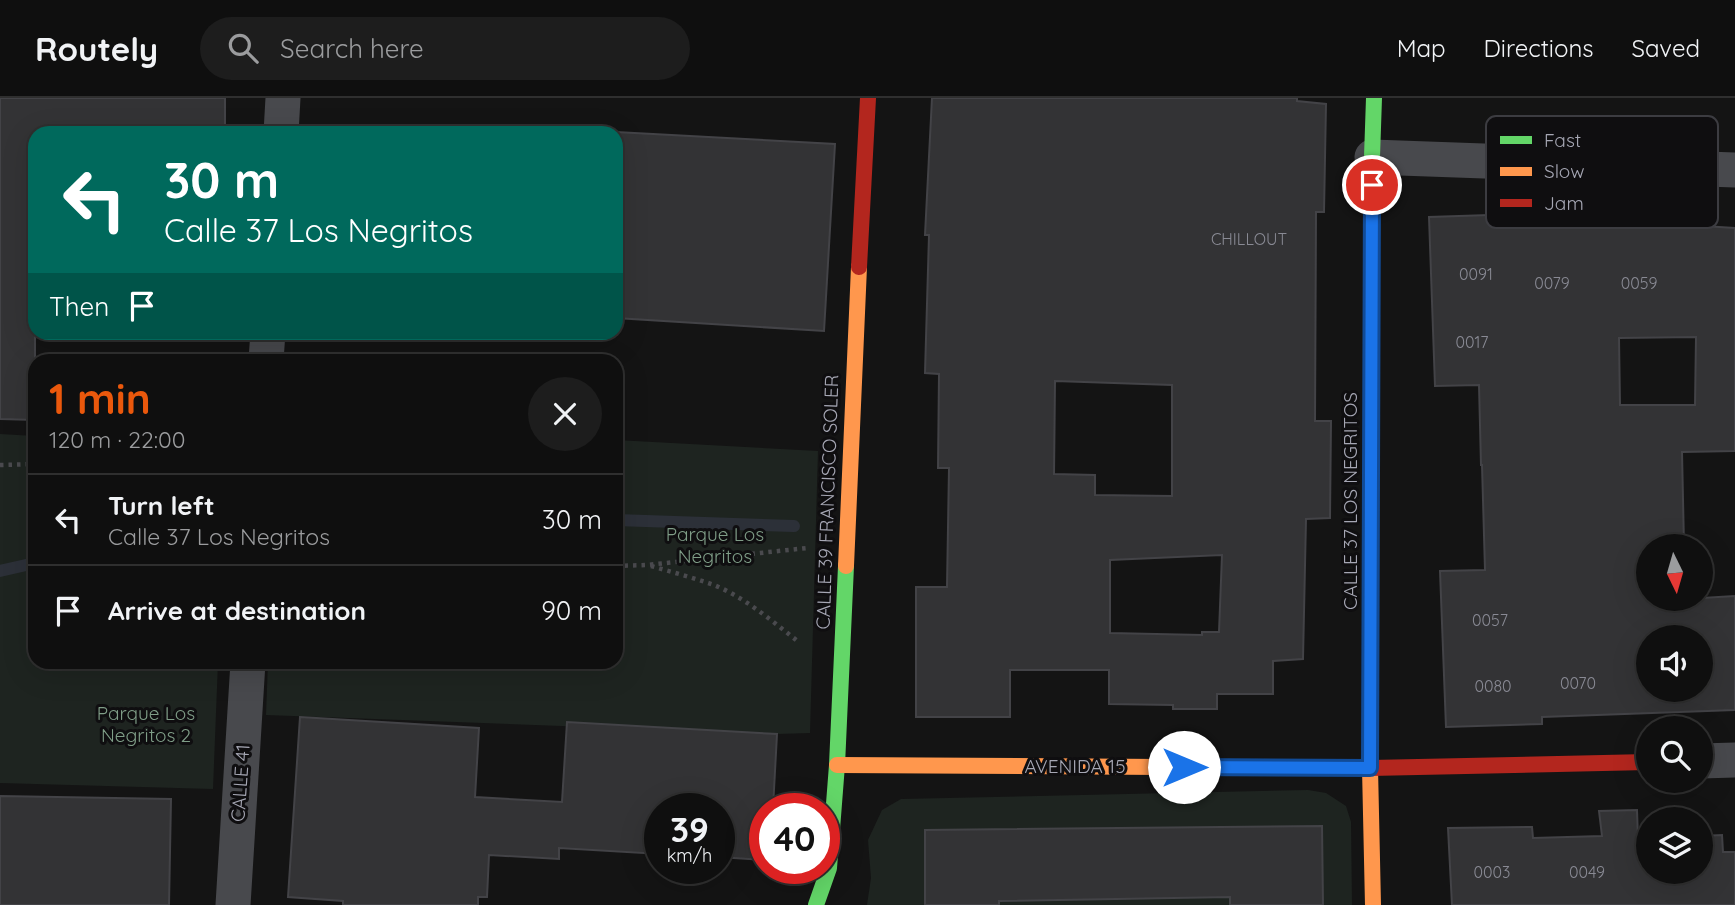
<!DOCTYPE html>
<meta charset="utf-8">
<style>
body{margin:0;font-family:Quicksand,sans-serif;background:#1d1d1d;color:#f1f3f6;height:100vh;display:flex;flex-direction:column;font-size:26px;white-space:nowrap}
*{box-sizing:border-box;margin:0}
p{font-size:23px;color:#9b9c9e}
.icon{flex:none;width:38px;height:38px;fill:none;stroke:currentColor;stroke-width:2;stroke-linecap:round;stroke-linejoin:round}
.map{position:relative;flex:1;overflow:hidden}
.sheet{position:absolute;left:28px;top:256px;width:595px;height:315px;display:flex;flex-direction:column;background:#0f0f0f;border-radius:21px;box-shadow:0 7px 28px #0002,0 0 0 2px #2f2f2f}
.sheet>*{flex:none}
.banner{position:absolute;left:28px;top:28px;width:595px;height:214px;border-radius:21px;box-shadow:0 7px 28px #0002,0 0 0 2px #2f2f2f;background:#00695c;color:#fff;overflow:hidden}
.needle{width:46px;rotate:175deg}
.tools{position:absolute;left:1636px;top:436px;display:grid;gap:14px}
.tools a{display:grid;place-items:center;width:77px;height:77px;border-radius:50%;background:#0f0f0f;box-shadow:0 7px 28px #0002,0 0 0 2px #2f2f2f;font-size:35px}
.speed{position:absolute;left:644px;top:695px;display:flex;gap:14px;font-size:35px;font-weight:700;text-align:center}
.speed>*{display:grid;place-content:center;width:91px;height:91px;border-radius:50%;background:#0f0f0f;box-shadow:0 7px 28px #0002,0 0 0 2px #2f2f2f;line-height:1}
.speed small{font-size:18px;font-weight:400}
.speed .limit{border:10px solid #d22;background:#fff;color:#111}
.pin{position:absolute;display:grid;place-items:center;width:60px;height:60px;color:#fff;margin:-30px;border:4px solid #fff;border-radius:50%;box-shadow:0 2px 7px #0007}
.me{position:absolute;width:77px;margin:-38px;rotate:90deg;stroke-linejoin:round;filter:drop-shadow(0 0 5px #0008)}
.turn{display:flex;align-items:center;gap:24px;height:147px;padding:0 21px;font-size:32px}
.turn .icon{width:91px;height:91px;stroke-width:2.5}
.turn b{display:block;font-size:49px;line-height:60px}
.then{display:flex;align-items:center;height:66px;padding:0 21px;background:#0003;gap:14px;font-size:26px}
.round{display:grid;place-items:center;flex:none;width:74px;height:74px;border-radius:37px;background:#1d1d1d}
.headline{display:flex;align-items:center;justify-content:space-between;height:119px;padding:0 21px}
h1{font-size:42px;font-weight:800;line-height:52px;color:#ea580c}
ul{padding:0;list-style:none}
li{display:flex;align-items:center;gap:21px;height:91px;padding:0 21px;border-top:2px solid #2f2f2f}
li div{flex:1}
li b{display:block;font-size:26px}
li em{font-style:normal}
header{display:flex;align-items:center;gap:42px;box-sizing:border-box;height:98px;padding:0 35px;background:#0f0f0f;border-bottom:2px solid #2f2f2f}
header strong{font-size:33px}
nav{display:flex;gap:38px;margin-inline-start:auto;font-size:24px}
.search{width:490px;height:63px;background:#1d1d1d;display:flex;align-items:center;gap:18px;box-sizing:border-box;padding:0 24px;border-radius:38px;color:#9b9c9e;font-size:26px}
.map>svg:first-child{display:block}
</style>
<header>
<strong>Routely</strong>
<div class="search"><svg class="icon" aria-label="search" viewBox="0 0 24 24"><circle cx="10" cy="10" r="6"/><path d="M15 15l6 6"/></svg>Search here</div>
<nav><a>Map</a><a>Directions</a><a>Saved</a></nav>
</header>
<div class="map">
<svg width="1735" height="807" viewBox="0 0 1735 807">
<rect width="100%" height="100%" fill="#141414"/>
<!-- green -->
<g fill="#1e2420">
<polygon points="0,336 35,338 35,564 218,564 213,691 0,685"/>
<polygon points="616,342 818,353 810,635 777,636 266,617 268,564 616,564"/>
<polygon points="1308,692 1326,695 1346,708 1351,724 1352,807 867,807 871,780 868,742 882,712 901,701"/>
</g>
<g fill="none" stroke-linecap="round" stroke-linejoin="round">
<!-- stream -->
<g stroke="#2c3038" stroke-width="12">
<polyline points="616,422 794,428"/>
<polyline points="0,473 35,465"/>
</g>
</g>
<!-- building -->
<g fill="#333335" stroke="#434347" stroke-width="2" fill-rule="evenodd">
<polygon points="0,0 225,0 225,35 35,35 35,322 0,321"/>
<path d="M 932,0 L 1297,0 L 1297,3 L 1326,6 L 1324,114 L 1316,114 L 1315,323 L 1331,323 L 1330,420 L 1306,421 L 1303,561 L 1273,563 L 1273,596 L 1217,596 L 1217,611 L 1173,611 L 1173,607 L 1109,606 L 1109,572 L 1010,572 L 1010,619 L 916,619 L 916,489 L 947,489 L 949,370 L 938,370 L 939,276 L 925,275 L 929,137 L 925,137 ZM 1055,283 L 1172,287 L 1172,398 L 1095,397 L 1095,377 L 1054,376 ZM 1222,457 L 1219,534 L 1202,534 L 1202,537 L 1110,535 L 1110,462 Z"/>
<polygon points="616,34 835,46 824,233 616,220"/>
<path d="M 1520,116 L 1520,122 L 1580,121 L 1581,127 L 1672,126 L 1735,130 L 1735,353 L 1682,354 L 1684,448 L 1648,448 L 1648,500 L 1685,501 L 1735,498 L 1735,612 L 1542,619 L 1542,626 L 1446,629 L 1440,473 L 1485,472 L 1482,367 L 1481,367 L 1479,287 L 1435,288 L 1429,119 ZM 1696,239 L 1695,307 L 1620,307 L 1619,240 ZM 1648,539 L 1701,539 L 1701,592 L 1648,592 Z"/>
<polygon points="300,619 479,630 475,699 562,704 567,624 777,636 773,710 765,710 765,762 719,759 719,710 660,710 660,756 559,750 559,761 489,757 487,799 478,799 478,807 343,807 343,803 288,799"/>
<polygon points="0,698 171,701 169,807 0,807"/>
<polygon points="1637,712 1638,741 1648,740 1648,774 1701,774 1701,738 1722,737 1723,754 1735,754 1735,807 1452,807 1448,730 1532,729 1533,740 1602,738 1599,713"/>
<polygon points="1322,728 1323,807 1230,807 1230,799 999,803 999,807 925,807 925,732"/>
</g>
<g fill="none" stroke-linecap="round" stroke-linejoin="round">
<!-- path -->
<g stroke="#4a4a4e" stroke-width="4.5" stroke-dasharray="3.5 5" stroke-linecap="butt">
<polyline points="0,367 35,366"/>
<polyline points="616,468 647,467 807,450"/>
<path d="M 651,468 C 672,474 694,480 714,487 C 746,500 773,524 800,545"/>
</g>
<!-- street -->
<g stroke="#48494d" stroke-width="35">
<polyline points="281,35 283,0"/>
<polyline points="1372,59 1735,72"/>
<polyline points="266,262 268,234"/>
<polyline points="1701,663 1735,662"/>
<polyline points="233,807 248,564"/>
</g>
<!-- fast -->
<g stroke="#63d668" stroke-width="16">
<polyline points="1371,358 1372,59 1374,0"/>
<polyline points="816,807 829,770 837,667 846,468"/>
</g>
<!-- slow -->
<g stroke="#ff974d" stroke-width="16">
<polyline points="1371,358 1370,670 1373,807"/>
<polyline points="846,468 859,169"/>
<polyline points="837,667 1163,669"/>
</g>
<!-- jam -->
<g stroke="#b3261e" stroke-width="16">
<polyline points="859,169 868,0"/>
<polyline points="1163,669 1370,670 1648,664"/>
</g>
</g>
<g fill="none" stroke-linecap="round" stroke-linejoin="round">
<!-- route casing -->
<g stroke="#114b97" stroke-width="18">
<polyline id="route" points="1184,669 1370,670 1372,87"/>
</g>
<!-- route -->
<use href="#route" stroke="#1a73e8" stroke-width="12"/>
</g>
<g text-anchor="middle" stroke-width="6" stroke-linejoin="round" paint-order="stroke">
<!-- number labels -->
<g font-size="16" fill="#898a94">
<text x="1249" y="147">CHILLOUT</text>
<text x="1476" y="182">0091</text>
<text x="1552" y="191">0079</text>
<text x="1639" y="191">0059</text>
<text x="1472" y="250">0017</text>
<text x="1490" y="528">0057</text>
<text x="1578" y="591">0070</text>
<text x="1493" y="594">0080</text>
<text x="1492" y="780">0003</text>
<text x="1587" y="780">0049</text>
</g>
<!-- street labels -->
<g font-size="19" fill="#a6a7b4" stroke="#0f0e10">
<text transform="translate(1350 403) rotate(-90)" y="7">CALLE 37 LOS NEGRITOS</text>
<text transform="translate(827 404) rotate(-88)" y="7">CALLE 39 FRANCISCO SOLER</text>
<text x="1075" y="675">AVENIDA 15</text>
<text transform="translate(240 685) rotate(-86)" y="7">CALLE 41</text>
</g>
<!-- park labels -->
<g font-size="19" fill="#7f9d87" stroke="#0f0e10">
<text x="715" y="443">Parque Los<tspan x="715" dy="22">Negritos</tspan></text>
<text x="146" y="622">Parque Los<tspan x="146" dy="22">Negritos 2</tspan></text>
</g>
</g>
<!-- legend -->
<rect x="1486" y="18" width="232" height="112" rx="10" fill="#0f0e10" stroke="#3c3c41" stroke-width="2"/>
<rect x="1500" y="38" width="32" height="8" fill="#63d668"/>
<rect x="1500" y="69" width="32" height="9" fill="#ff974d"/>
<rect x="1500" y="101" width="32" height="8" fill="#b3261e"/>
<g font-size="19" fill="#a6a7b4">
<text x="1544" y="49">Fast</text>
<text x="1544" y="80">Slow</text>
<text x="1544" y="112">Jam</text>
</g>
</svg>
<div class="tools">
<a><svg class="needle" viewBox="-14 -14 28 28"><path d="M0-13l5 13h-10z" fill="#e53935"/><path d="M0 13l5-13h-10z" fill="#9b9c9e"/></svg></a>
<a><svg class="icon" aria-label="sound" viewBox="0 0 24 24"><path d="M4 9h4l5-4v14l-5-4H4zM17 9q2 3 0 6"/></svg></a>
<a><svg class="icon" aria-label="search" viewBox="0 0 24 24"><circle cx="10" cy="10" r="6"/><path d="M15 15l6 6"/></svg></a>
<a><svg class="icon" aria-label="layers" viewBox="0 0 24 24"><path d="M12 4l9 5-9 5-9-5zM3 14l9 5 9-5"/></svg></a>
</div>
<div class="speed"><div>39<small>km/h</small></div><div class="limit">40</div></div>
<div class="pin" style="left:1372px;top:87px;background:#d93025"><svg class="icon" aria-label="arrive" viewBox="0 0 24 24"><path d="M6 21V4h12l-3 4 3 4H6"/></svg></div>
<svg class="me" style="left:1184px;top:669px" viewBox="-20 -20 40 40"><circle r="19" fill="#fff"/><path d="M0-13L10 11 0 6-10 11z" fill="#1a73e8"/></svg>
<div class="banner">
<div class="turn"><svg class="icon" aria-label="left" viewBox="0 0 24 24"><path d="M17 20v-9H6M10 6l-5 5 5 5"/></svg><div><b>30 m</b>Calle 37 Los Negritos</div></div>
<div class="then">Then<svg class="icon" aria-label="arrive" viewBox="0 0 24 24"><path d="M6 21V4h12l-3 4 3 4H6"/></svg></div>
</div>
<section class="sheet">
<div class="headline"><div><h1>1 min</h1><p>120 m · 22:00</p></div><a class="round"><svg class="icon" aria-label="close" viewBox="0 0 24 24"><path d="M6 6l12 12M18 6L6 18"/></svg></a></div>
<ul>
<li><svg class="icon" aria-label="left" viewBox="0 0 24 24"><path d="M17 20v-9H6M10 6l-5 5 5 5"/></svg><div><b>Turn left</b><p>Calle 37 Los Negritos</p></div><em>30 m</em></li>
<li><svg class="icon" aria-label="arrive" viewBox="0 0 24 24"><path d="M6 21V4h12l-3 4 3 4H6"/></svg><div><b>Arrive at destination</b></div><em>90 m</em></li>
</ul>
</section>
</div>
